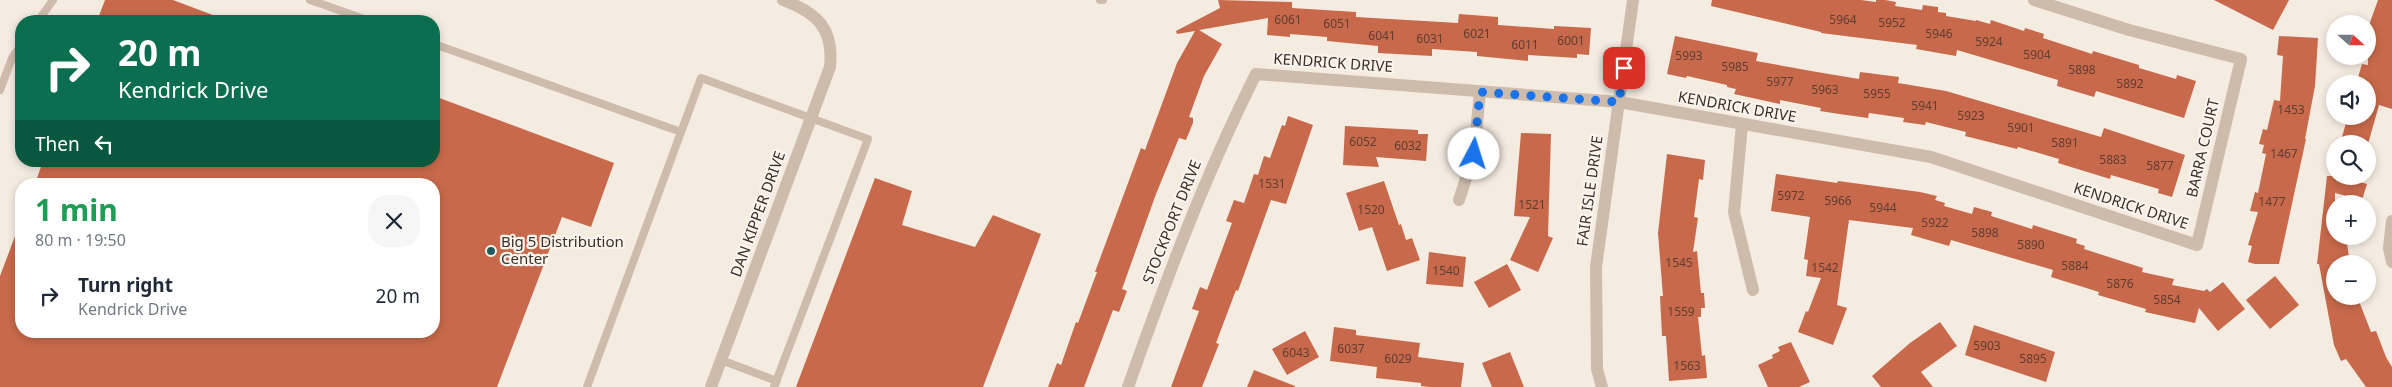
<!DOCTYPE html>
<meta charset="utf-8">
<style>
body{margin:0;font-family:"Noto Sans",sans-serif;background:#f6f6f7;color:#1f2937;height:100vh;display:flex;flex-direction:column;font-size:19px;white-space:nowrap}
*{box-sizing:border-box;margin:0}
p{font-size:16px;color:#747a83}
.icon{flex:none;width:28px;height:28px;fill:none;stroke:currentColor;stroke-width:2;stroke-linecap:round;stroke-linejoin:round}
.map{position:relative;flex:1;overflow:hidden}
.drawer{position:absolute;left:15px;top:178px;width:425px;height:160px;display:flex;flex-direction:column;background:#fff;border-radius:20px;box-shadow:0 2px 8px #0003}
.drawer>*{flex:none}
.hud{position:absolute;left:15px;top:15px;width:425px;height:152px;border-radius:20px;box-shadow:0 2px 8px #0003;background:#0b6e4f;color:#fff;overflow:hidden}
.needle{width:32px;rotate:111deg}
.buttons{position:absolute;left:2326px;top:15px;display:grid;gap:10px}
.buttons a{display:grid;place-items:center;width:50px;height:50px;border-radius:50%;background:#fff;box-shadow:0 2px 8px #0003;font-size:25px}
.pin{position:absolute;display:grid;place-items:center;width:42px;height:42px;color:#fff;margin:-21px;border-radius:10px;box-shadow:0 2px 8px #0006}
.me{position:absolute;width:55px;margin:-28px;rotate:5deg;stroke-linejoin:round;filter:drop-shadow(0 0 4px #0008)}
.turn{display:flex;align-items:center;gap:18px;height:105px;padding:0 20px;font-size:22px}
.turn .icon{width:65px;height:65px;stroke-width:2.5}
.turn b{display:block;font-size:35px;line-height:42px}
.then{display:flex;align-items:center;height:48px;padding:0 20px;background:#0003;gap:10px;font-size:19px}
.round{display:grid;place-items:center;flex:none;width:52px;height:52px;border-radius:20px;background:#f6f6f7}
.summary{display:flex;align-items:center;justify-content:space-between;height:85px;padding:0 20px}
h1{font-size:30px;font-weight:700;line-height:38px;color:#1e9e55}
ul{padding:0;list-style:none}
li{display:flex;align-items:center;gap:15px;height:65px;padding:0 20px}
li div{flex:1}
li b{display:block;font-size:19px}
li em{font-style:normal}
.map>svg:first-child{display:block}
</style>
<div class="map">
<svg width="2392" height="387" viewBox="0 0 2392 387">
<rect width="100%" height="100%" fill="#f4ebe1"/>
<!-- building -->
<g fill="#c8694b">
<polygon points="105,0 173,0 226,20 97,21"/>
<polygon points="1218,0 1292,2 1292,8 1356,12 1356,17 1458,23 1459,14 1498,17 1498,25 1554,29 1554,26 1591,28 1589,55 1577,54 1577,58 1528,55 1528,61 1477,56 1477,52 1432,49 1432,56 1378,53 1378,46 1327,41 1327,37 1290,34 1290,37 1267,35 1268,18 1199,30 1222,44 1204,76 1189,117 1193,118 1193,123 1186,140 1179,138 1156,194 1122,289 1127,291 1119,312 1113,310 1084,387 1048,387 1057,363 1061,365 1076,322 1078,323 1097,272 1095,272 1141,148 1145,150 1177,63 1195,31 1177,34 1176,31 1220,8"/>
<polygon points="1712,0 1861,0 1876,2 1876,0 1885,0 1896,2 1895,6 1922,10 1923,5 1938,7 1938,12 1946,13 1946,16 1976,21 1976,20 1990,24 1991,20 2024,31 2025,28 2044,34 2043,38 2092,54 2093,51 2139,65 2139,68 2176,79 2177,75 2196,81 2184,118 2096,91 2094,97 2057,86 2058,80 1957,50 1956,56 1916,49 1917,45 1821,33 1821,32 1711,6"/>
<polygon points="2214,0 2289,0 2273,30"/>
<polygon points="2378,0 2392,0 2392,109 2379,105 2368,144 2340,144 2348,116 2368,116 2368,84 2356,84 2362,64 2368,65 2368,28"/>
<polygon points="1675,36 1758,53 1756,61 1811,71 1859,79 1860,72 1899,77 1898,83 1946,91 2101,137 2104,128 2185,155 2172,197 2158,193 2159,189 2111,175 2110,179 2058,163 2059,159 2018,147 2017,149 1965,136 1966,132 1926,122 1925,125 1903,122 1904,118 1869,113 1868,118 1839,114 1820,111 1821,108 1780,100 1780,104 1734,94 1736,89 1727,87 1727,85 1687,76 1686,78 1667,74"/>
<polygon points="2279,36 2318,38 2315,86 2305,139 2306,139 2279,264 2255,264 2248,262 2252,246 2248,245 2258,212 2250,211 2255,192 2258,193 2266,154 2262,153 2264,145 2259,144 2263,129 2267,130 2274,100 2280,101 2283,56 2277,55"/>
<polygon points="434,96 614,163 591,227 562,217 497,387 0,387 0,276 20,223 21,331 434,331 434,184 35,184 43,161 434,161"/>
<polygon points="1288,116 1313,125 1286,204 1271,200 1238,291 1236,290 1216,343 1219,344 1202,387 1171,387 1199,311 1192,309 1200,287 1207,290 1232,223 1226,221 1234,200 1244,203 1254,174 1258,175 1264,156 1270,158 1282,125 1285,126"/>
<polygon points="1345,126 1418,130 1418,134 1428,134 1426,161 1376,157 1379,167 1343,165"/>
<polygon points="1521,133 1551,134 1548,236 1553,238 1538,272 1510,260 1530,217 1514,216"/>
<polygon points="1667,154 1705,160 1703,180 1699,179 1694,217 1698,218 1693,252 1697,251 1701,293 1704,293 1705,308 1701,308 1701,317 1698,317 1702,356 1705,355 1707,378 1669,381 1666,336 1662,336 1660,296 1663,296 1658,233"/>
<polygon points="1776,174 1837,183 1838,181 1920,192 1937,196 1935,200 1945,203 1944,206 1972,214 1974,207 1992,212 1991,216 2032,229 2033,225 2077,239 2076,243 2085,246 2084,249 2143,268 2142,272 2174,279 2172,285 2204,291 2207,289 2210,292 2223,282 2245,309 2218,331 2199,308 2195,323 2145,312 2146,309 2098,295 2099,292 2051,277 2053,270 1951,240 1949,246 1911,235 1913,228 1849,220 1837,305 1847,308 1833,345 1798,332 1806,311 1808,312 1821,278 1806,276 1808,260 1804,259 1810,217 1771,211"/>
<polygon points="2327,176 2361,176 2360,182 2367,184 2362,200 2335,193 2335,236 2346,236 2350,264 2335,264 2335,296 2357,296 2371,332 2376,331 2386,357 2392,367 2392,387 2366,387 2346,359 2341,361 2334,345 2319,264 2317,264"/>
<polygon points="875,178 912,191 902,225 975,247 993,215 1041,234 983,387 796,387"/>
<polygon points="1384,181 1399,225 1401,224 1406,240 1412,238 1420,260 1387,271 1372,227 1359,231 1346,193"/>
<polygon points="1429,252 1466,257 1463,287 1426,284"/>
<polygon points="1507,264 1521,290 1489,308 1474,282"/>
<polygon points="2275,276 2299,305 2270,329 2246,300"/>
<polygon points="1940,322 1957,346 1921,372 1933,387 1881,387 1872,376 1910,343"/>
<polygon points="1974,325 2055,352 2046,382 1965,355"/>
<polygon points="1334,327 1356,330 1356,335 1420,343 1418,357 1464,363 1461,387 1430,387 1421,386 1421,383 1376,378 1377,367 1330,361"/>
<polygon points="1305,331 1319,357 1287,375 1272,349"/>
<polygon points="1791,342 1810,382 1799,387 1768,387 1758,365 1773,358 1772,355 1780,351 1778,347"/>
<polygon points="1510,352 1524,387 1492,387 1482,363"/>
<polygon points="1254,370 1295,386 1295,387 1247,387"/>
</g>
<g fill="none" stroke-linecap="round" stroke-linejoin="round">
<!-- service -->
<g stroke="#cdbbac" stroke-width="8">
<polyline points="310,0 370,21"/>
<polyline points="1100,0 1103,0"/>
<polyline points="38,21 53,0"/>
<polyline points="434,44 681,132"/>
<polyline points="0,90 12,58 21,45"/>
<polyline points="721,360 777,381"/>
<polyline points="587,387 701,78 868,139 774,387"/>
</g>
<!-- minor -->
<g stroke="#cdbbac" stroke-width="12">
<polyline points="1742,125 1734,212 1753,290"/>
<polyline points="1459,200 1474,154 1480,92"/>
<polyline points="2392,221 2389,248 2392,262"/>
<path d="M 1128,387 C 1166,280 1205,175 1256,74 L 1619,102 L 1931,157 L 2197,245 L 2241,59 L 2129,30 L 2034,0"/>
</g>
<!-- tertiary -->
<g stroke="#cdbbac" stroke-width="12">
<path d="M 711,387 L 830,67 C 834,28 817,13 783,0"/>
<polyline points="1602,387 1597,369 1596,267 1633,0"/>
</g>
</g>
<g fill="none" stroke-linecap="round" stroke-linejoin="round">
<!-- route -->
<polyline stroke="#1a73e8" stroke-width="9" stroke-dasharray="0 16.2" points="1474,154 1480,92 1619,102 1624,68"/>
</g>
<!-- markers -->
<circle fill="#1f5a5e" stroke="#fbf5ee" stroke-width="2" cx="491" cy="251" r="5"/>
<g text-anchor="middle" stroke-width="4.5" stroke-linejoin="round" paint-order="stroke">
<!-- number labels -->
<g font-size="12" fill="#5e3e33">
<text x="1288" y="24">6061</text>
<text x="1843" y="24">5964</text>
<text x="1892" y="27">5952</text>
<text x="1337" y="28">6051</text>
<text x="1477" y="38">6021</text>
<text x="1939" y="38">5946</text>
<text x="1382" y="40">6041</text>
<text x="1430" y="43">6031</text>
<text x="1571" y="45">6001</text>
<text x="1989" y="46">5924</text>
<text x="1525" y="49">6011</text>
<text x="2037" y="59">5904</text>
<text x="1689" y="60">5993</text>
<text x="1735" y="71">5985</text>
<text x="2082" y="74">5898</text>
<text x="1780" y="86">5977</text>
<text x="2130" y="88">5892</text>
<text x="1825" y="94">5963</text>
<text x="1877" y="98">5955</text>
<text x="1925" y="110">5941</text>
<text x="2291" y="114">1453</text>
<text x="1971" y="120">5923</text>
<text x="2021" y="132">5901</text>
<text x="1363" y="146">6052</text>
<text x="2065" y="147">5891</text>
<text x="1408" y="150">6032</text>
<text x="2284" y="158">1467</text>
<text x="2113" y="164">5883</text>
<text x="2160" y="170">5877</text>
<text x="1272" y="188">1531</text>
<text x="1791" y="200">5972</text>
<text x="1838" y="205">5966</text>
<text x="2272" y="206">1477</text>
<text x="1532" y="209">1521</text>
<text x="1883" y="212">5944</text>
<text x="1371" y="214">1520</text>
<text x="1935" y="227">5922</text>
<text x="1985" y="237">5898</text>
<text x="2031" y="249">5890</text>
<text x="1679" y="267">1545</text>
<text x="2075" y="270">5884</text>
<text x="1825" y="272">1542</text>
<text x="1446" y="275">1540</text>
<text x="2120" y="288">5876</text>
<text x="2167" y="304">5854</text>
<text x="1681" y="316">1559</text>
<text x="1987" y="350">5903</text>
<text x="1351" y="353">6037</text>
<text x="1296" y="357">6043</text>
<text x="1398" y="363">6029</text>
<text x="2033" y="363">5895</text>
<text x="1687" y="370">1563</text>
</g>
<!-- street labels -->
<g font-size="15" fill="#3b302b" stroke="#fbf5ee">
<text transform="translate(1333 63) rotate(4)" y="5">KENDRICK DRIVE</text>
<text transform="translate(1737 107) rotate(10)" y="5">KENDRICK DRIVE</text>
<text transform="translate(2203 148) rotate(-77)" y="5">BARRA COURT</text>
<text transform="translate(1590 191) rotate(-82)" y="5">FAIR ISLE DRIVE</text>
<text transform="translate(2131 206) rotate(18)" y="5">KENDRICK DRIVE</text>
<text transform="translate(758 214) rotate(-70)" y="5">DAN KIPPER DRIVE</text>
<text transform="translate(1172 222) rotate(-68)" y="5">STOCKPORT DRIVE</text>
</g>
<!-- poi labels -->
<g font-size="15" fill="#3b302b" stroke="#fbf5ee" text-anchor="start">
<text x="501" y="247">Big 5 Distribution<tspan x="501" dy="17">Center</tspan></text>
</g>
</g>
</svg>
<div class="buttons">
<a><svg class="needle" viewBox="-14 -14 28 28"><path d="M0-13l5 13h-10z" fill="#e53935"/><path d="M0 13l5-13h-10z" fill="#747a83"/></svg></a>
<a><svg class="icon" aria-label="sound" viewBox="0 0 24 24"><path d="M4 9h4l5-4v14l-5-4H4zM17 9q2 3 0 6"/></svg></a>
<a><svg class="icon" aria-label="search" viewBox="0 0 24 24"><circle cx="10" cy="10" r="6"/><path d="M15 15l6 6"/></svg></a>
<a>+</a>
<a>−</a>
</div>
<div class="pin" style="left:1624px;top:68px;background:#d93025"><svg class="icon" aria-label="arrive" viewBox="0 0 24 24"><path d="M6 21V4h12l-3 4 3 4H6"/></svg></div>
<svg class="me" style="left:1474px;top:154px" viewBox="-20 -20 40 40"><circle r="19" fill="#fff"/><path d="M0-13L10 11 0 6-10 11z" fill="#1a73e8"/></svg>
<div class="hud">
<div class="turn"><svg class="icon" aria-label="right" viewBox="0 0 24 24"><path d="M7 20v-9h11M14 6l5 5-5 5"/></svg><div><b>20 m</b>Kendrick Drive</div></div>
<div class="then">Then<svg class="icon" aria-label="left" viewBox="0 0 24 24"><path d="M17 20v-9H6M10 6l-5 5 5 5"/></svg></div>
</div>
<section class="drawer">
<div class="summary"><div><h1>1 min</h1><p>80 m · 19:50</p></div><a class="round"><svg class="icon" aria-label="close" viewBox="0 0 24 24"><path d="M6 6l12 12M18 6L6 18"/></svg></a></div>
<ul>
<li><svg class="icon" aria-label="right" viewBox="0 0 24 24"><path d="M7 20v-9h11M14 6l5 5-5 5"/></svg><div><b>Turn right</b><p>Kendrick Drive</p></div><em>20 m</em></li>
</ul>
</section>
</div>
